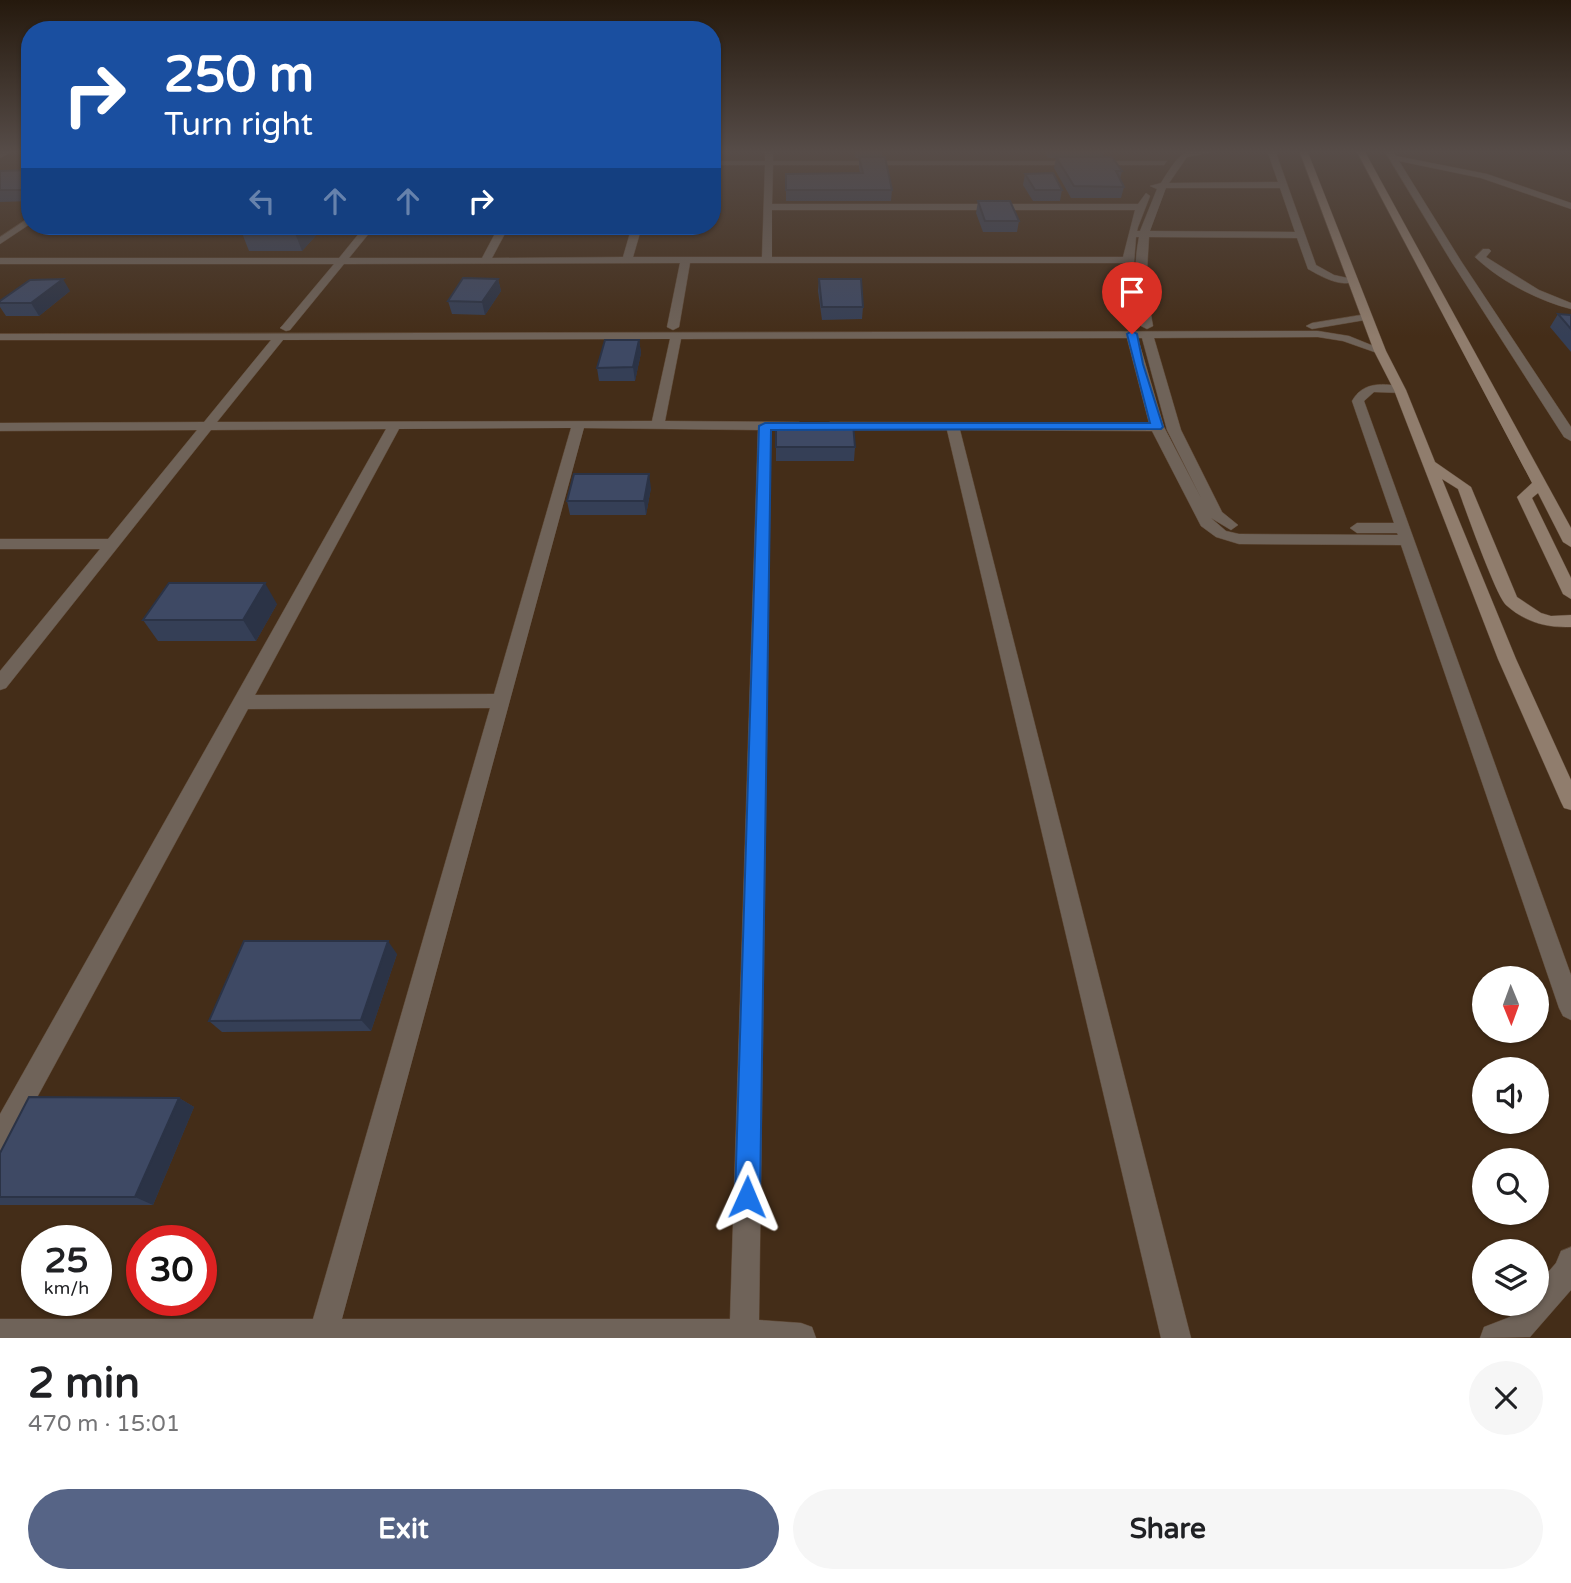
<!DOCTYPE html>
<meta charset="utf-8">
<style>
body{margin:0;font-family:"Varela Round",sans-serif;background:#f6f6f6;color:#202124;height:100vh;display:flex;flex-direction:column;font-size:26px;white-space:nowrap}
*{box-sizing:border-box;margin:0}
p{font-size:23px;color:#757577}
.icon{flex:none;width:38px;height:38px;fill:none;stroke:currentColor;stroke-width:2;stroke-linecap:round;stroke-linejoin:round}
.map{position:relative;height:1338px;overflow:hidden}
.details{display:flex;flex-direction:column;background:#fff;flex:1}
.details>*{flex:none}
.banner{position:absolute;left:21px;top:21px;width:700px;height:214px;border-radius:28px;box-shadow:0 2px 5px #0004;background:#1a4fa0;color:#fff;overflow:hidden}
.needle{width:46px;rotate:179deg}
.buttons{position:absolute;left:1472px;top:966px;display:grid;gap:14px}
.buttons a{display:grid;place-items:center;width:77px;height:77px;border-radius:50%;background:#fff;box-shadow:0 2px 5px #0004;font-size:35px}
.speed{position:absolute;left:21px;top:1225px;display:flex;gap:14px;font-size:35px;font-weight:700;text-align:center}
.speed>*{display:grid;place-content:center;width:91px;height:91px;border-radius:50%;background:#fff;box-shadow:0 2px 5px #0004;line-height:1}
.speed small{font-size:18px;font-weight:400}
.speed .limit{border:10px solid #d22;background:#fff;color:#111}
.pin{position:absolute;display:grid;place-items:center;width:60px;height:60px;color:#fff;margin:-72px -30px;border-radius:50% 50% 50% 0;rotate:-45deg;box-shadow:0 0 7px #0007}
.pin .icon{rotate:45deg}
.me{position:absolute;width:77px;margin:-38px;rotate:1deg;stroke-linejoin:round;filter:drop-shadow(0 0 5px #0008)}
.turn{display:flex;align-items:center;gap:24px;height:147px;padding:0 28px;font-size:32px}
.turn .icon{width:91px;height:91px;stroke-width:2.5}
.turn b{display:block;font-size:49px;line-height:60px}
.lanes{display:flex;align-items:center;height:66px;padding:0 28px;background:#0003;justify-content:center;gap:35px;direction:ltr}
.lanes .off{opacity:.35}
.round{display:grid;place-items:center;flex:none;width:74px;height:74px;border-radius:37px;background:#f6f6f6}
.head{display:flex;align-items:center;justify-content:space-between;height:119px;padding:0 28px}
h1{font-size:42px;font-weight:700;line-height:52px}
.cta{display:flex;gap:14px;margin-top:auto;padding:14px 28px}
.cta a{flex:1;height:80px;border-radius:42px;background:#566486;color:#fff;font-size:28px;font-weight:700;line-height:80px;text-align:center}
.cta a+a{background:#f6f6f6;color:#202124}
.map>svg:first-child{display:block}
</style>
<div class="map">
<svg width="1571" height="1338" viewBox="0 0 1571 1338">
<rect width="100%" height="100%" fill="#442d18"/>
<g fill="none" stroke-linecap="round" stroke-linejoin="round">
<!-- minor casing -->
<g stroke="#5f4936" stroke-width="1">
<g id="minor">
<polygon points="5,150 15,150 0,158 0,153"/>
<path d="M 765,150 L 773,150 L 773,161 L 1167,161 L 1164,165 L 773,165 L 772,204 L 1138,204 L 1146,193 L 1150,196 L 1138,227 L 1137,231 L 1140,231 L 1157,189 L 1150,186 L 1161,183 C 1182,149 1183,149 1223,150 L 1187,157 L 1169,183 L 1278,182 L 1267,150 L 1275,150 L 1316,265 L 1334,275 L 1357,280 C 1343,289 1322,277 1308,269 L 1297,238 L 1149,237 L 1146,287 L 1153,326 L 1147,329 L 1141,326 C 1135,296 1133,267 1139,237 L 1136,237 L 1133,276 L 1139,326 L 1133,329 L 1127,326 L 1123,263 L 690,263 L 679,327 L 673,330 L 667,327 L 680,263 L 344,264 L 290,330 L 286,331 L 280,328 L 282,326 L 334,264 L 0,264 L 0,258 L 339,258 L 365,226 L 375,226 L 349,258 L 482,258 L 499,226 L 509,226 L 492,258 L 623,257 L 632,226 L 642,226 L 633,257 L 762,257 L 765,165 L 712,165 L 712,161 L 765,161 ZM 1166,188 L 1280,188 L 1295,232 L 1150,231 ZM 772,210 L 1135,210 L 1123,257 L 772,257 Z"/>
<polygon points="1384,150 1392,150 1396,156 1487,174 1571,203 1571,209 1481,178 1399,161 1461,261 1571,427 1571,441 1564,437 1451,261"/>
<polygon points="30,217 30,224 0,244 0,237"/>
<path d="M 1483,249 L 1489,249 L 1491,251 L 1486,257 L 1539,290 L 1571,303 L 1571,309 C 1537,300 1500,281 1475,257 Z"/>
<polygon points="1367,314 1371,315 1371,319 1312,329 1306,326 1312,323"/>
<path d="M 1318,331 L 1349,336 L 1386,351 L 1380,354 L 1343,341 L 1318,337 L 1154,338 L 1181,430 L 1222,512 L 1238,525 L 1231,530 L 1211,518 L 1226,531 L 1239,534 L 1398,535 L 1397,533 L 1357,533 L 1350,528 L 1357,523 L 1394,523 L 1352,401 C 1363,381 1384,383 1404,387 L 1404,393 L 1374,392 L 1364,401 L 1571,975 L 1571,1020 L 1563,1016 L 1559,1008 L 1401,545 L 1239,544 L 1216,537 L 1201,526 L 1152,431 L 960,430 L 1191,1338 L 1161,1338 L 947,430 L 830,430 L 823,426 L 830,422 L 1149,423 L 1127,338 L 681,339 L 665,421 L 799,422 L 806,426 L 799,430 L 771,430 L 759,1320 L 801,1323 L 812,1327 L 816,1338 L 0,1338 L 0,1319 L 313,1319 L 490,708 L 248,709 L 9,1149 L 0,1153 L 0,1114 L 386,429 L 211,430 L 6,688 L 0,690 L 0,671 L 100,549 L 0,549 L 0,539 L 108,539 L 197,430 L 0,431 L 0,423 L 204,422 L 271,340 L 0,340 L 0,334 ZM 1138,338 L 1142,338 L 1167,430 L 1201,498 L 1164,427 ZM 670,339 L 652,421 L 217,422 L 283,340 ZM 571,428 L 494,694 L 255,695 L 399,429 ZM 584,428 L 758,430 L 730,1319 L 342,1319 Z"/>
<polygon points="1571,1247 1571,1290 1530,1337 1480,1338 1484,1327 1510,1317 1521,1304 1536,1304 1536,1286 1556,1263 1561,1251"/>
</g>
</g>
<!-- secondary casing -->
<g stroke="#5f4936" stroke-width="1">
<g id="secondary">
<path d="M 1299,150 L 1307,150 L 1386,351 L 1406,390 L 1435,462 L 1471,487 L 1517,597 L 1541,613 L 1551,616 L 1571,615 L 1571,627 C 1546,628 1525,622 1506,605 C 1496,596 1465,508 1458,489 L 1442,479 L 1516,659 L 1571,780 L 1571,810 L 1564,808 L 1561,802 L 1498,659 L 1394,390 L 1374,351 Z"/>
<polygon points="1356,150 1364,150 1571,528 1571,547 1563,542 1538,493 1532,498 1571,578 1571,599 1563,594 1517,497 1532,483"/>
</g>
</g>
<!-- minor -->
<use href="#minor" fill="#6f6359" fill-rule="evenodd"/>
<!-- secondary -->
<use href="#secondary" fill="#907d6d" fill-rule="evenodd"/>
</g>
<!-- wall -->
<g fill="#353f56">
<polygon points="854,150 883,150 882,157 892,190 891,201 786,201 786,174 860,173 859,168 859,158 856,158"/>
<polygon points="1044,150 1105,150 1103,157 1122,171 1120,179 1124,187 1121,198 1071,198 1054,168 1056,158 1048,158"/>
<polygon points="30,170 30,201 0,202 0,171"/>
<polygon points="1025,174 1062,190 1060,201 1033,201 1023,185"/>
<polygon points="978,201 1019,221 1017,232 983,232 976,213"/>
<polygon points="69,226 118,226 108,234 74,234"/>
<polygon points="160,226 207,226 198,234 165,234"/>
<polygon points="249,226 318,226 320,231 302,251 249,251 242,233"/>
<polygon points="498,279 501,291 485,315 452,314 448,301"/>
<polygon points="819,279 863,307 862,319 822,320 818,291"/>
<polygon points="70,291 39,316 6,316 0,307 0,301"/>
<polygon points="1558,314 1571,315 1571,352 1550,327"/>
<polygon points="639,340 641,353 635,381 599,381 597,368"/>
<polygon points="776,423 855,447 854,461 776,461"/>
<polygon points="651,488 646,515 570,515 567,501"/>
<polygon points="277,604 256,641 158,641 143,620"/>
<polygon points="397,954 371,1031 222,1032 209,1021"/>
<polygon points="179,1098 194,1107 153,1205 0,1205 0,1153"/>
</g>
<!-- shaded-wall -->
<g fill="#2b3346">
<polygon points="30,186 30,201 24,190"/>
<polygon points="103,226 118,226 108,234"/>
<polygon points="194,226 207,226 198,234"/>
<polygon points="302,226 318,226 320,231 302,251 295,233"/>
<polygon points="63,279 70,291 39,316 31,303"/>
<polygon points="498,279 501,291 485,315 482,302"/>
<polygon points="639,340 641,353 635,381 633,367"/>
<polygon points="649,474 651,488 646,515 644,501"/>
<polygon points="265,583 277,604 256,641 243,620"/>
<polygon points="388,941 397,954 371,1031 361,1020"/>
<polygon points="179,1098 194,1107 153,1205 135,1197"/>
</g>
<!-- building -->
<g fill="#3e4964" stroke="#2b3346" stroke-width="2">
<polygon points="859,157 885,157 892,190 786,190 786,174 863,173"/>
<polygon points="1056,157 1112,157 1122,171 1116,171 1124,187 1074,186"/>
<polygon points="30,170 30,186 24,190 0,190 0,171"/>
<polygon points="1053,173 1062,190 1035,190 1025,174"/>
<polygon points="978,201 1010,201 1019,221 985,221"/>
<polygon points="249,226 302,226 295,233 242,233"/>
<polygon points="463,278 498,279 482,302 448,301"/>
<polygon points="63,279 31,303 0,303 0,301 30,280"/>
<polygon points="819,279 861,279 863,307 822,307"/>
<polygon points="1558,314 1571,315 1571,329"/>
<polygon points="605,340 639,340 633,367 597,368"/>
<polygon points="776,423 853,424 855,447 776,447"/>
<polygon points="574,474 649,474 644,501 567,501"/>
<polygon points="169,583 265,583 243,620 143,620"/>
<polygon points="244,941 388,941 361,1020 209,1021"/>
<polygon points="29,1097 179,1098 135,1197 0,1197 0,1153"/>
</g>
<!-- sky -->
<linearGradient id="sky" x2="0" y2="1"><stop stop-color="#25190d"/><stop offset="0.45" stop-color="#564c48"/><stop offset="1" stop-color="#564c48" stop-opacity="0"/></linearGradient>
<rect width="1571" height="337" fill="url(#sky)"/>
<!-- route -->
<polygon fill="#1a73e8" stroke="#114b97" stroke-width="2" points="1132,331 1137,334 1143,364 1163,427 1161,429 771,430 760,1197 756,1205 747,1209 738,1205 735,1197 759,426 765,423 1150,423 1127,334"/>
</svg>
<div class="buttons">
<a><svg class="needle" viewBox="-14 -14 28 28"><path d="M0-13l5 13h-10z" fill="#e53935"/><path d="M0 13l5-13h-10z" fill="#757577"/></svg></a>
<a><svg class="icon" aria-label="sound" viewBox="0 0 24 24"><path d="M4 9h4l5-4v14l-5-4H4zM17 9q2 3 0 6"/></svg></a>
<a><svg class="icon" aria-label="search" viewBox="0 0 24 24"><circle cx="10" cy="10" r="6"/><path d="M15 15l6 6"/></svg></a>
<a><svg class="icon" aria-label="layers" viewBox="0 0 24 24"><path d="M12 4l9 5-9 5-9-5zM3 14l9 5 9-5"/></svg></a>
</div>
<div class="speed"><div>25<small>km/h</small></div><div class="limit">30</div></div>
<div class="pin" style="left:1132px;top:334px;background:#d93025"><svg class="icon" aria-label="arrive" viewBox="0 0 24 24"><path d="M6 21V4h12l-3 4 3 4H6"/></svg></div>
<svg class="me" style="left:747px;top:1197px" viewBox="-20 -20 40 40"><path d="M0-17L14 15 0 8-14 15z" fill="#1a73e8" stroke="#fff" stroke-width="4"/></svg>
<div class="banner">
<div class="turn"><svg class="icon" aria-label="right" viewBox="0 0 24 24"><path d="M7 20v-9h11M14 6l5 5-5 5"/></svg><div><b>250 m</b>Turn right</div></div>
<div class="lanes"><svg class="icon off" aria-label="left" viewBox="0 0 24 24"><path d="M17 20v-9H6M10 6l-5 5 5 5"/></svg><svg class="icon off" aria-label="ahead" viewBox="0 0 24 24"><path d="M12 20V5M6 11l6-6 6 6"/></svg><svg class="icon off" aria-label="ahead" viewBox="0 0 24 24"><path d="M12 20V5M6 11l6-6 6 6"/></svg><svg class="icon" aria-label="right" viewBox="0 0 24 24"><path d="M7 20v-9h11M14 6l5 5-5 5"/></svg></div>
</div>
</div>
<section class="details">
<div class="head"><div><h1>2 min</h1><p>470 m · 15:01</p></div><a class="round"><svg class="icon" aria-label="close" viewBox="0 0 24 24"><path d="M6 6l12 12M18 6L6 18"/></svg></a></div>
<div class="cta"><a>Exit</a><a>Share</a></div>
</section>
